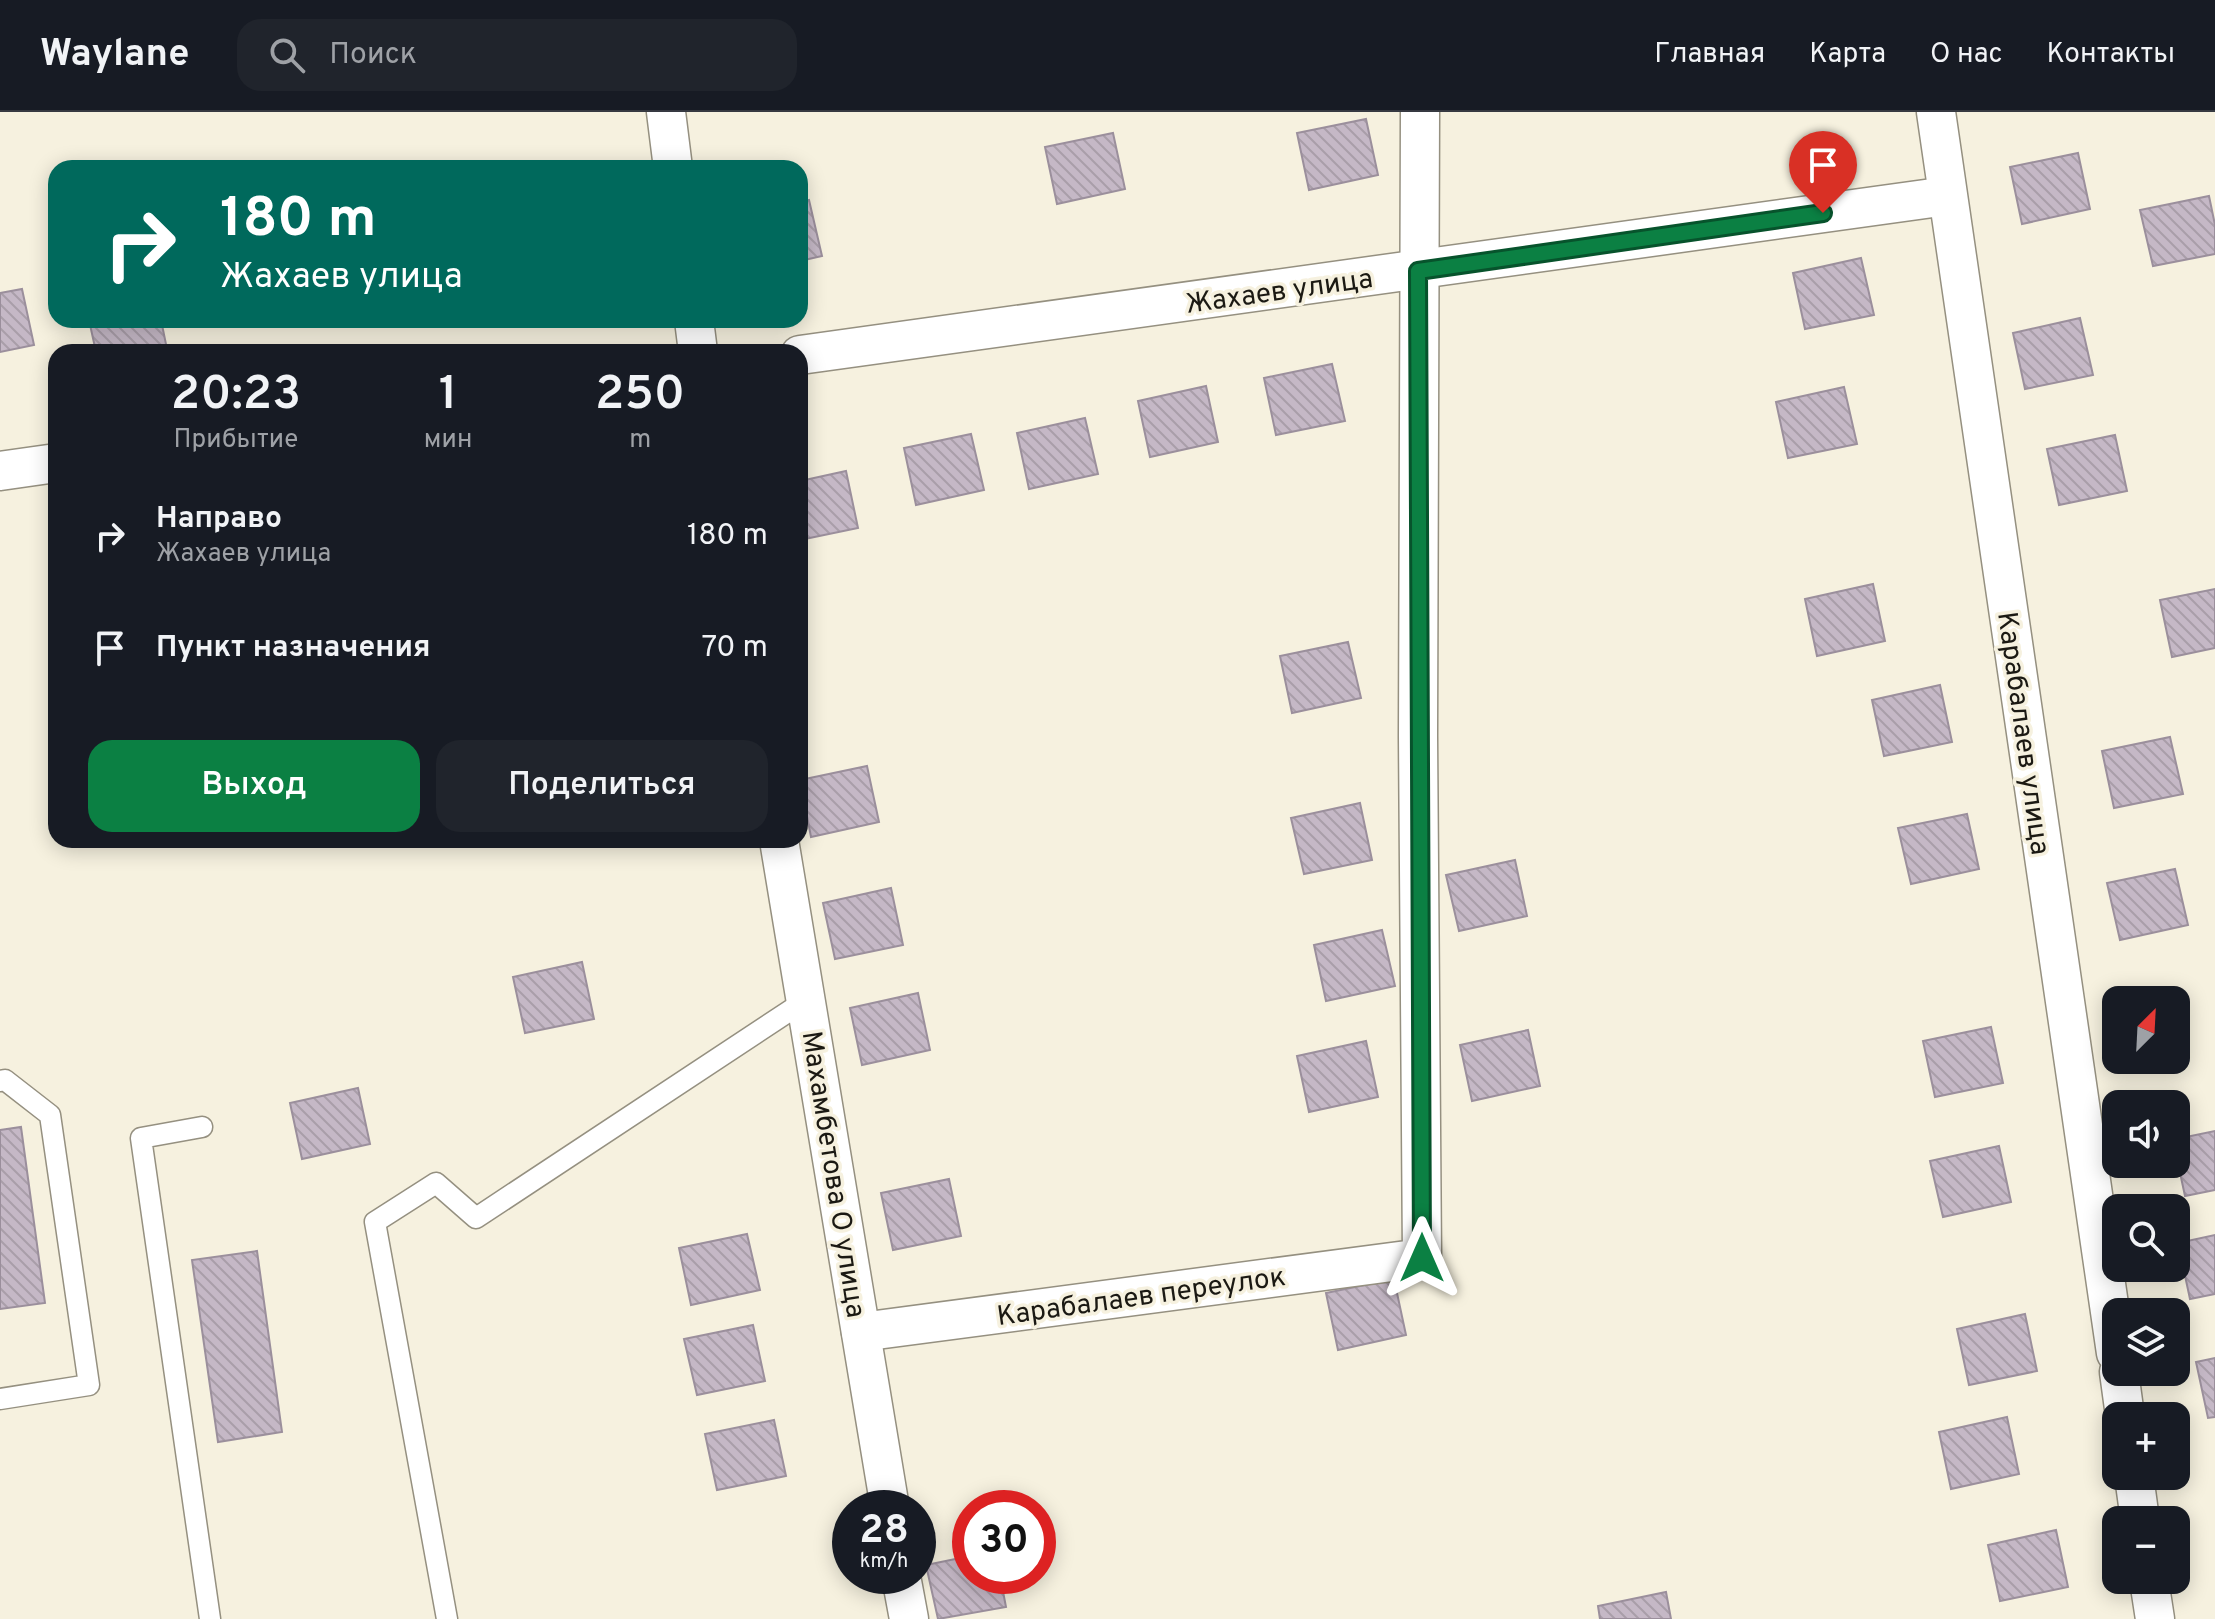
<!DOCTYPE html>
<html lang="ru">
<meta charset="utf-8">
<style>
body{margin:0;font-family:Overpass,sans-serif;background:#20242c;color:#f1f3f6;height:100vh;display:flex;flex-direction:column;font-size:30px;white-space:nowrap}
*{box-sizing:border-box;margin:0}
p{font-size:26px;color:#9ea1a6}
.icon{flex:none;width:44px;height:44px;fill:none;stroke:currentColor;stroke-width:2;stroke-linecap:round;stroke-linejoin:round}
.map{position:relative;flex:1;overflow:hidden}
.sheet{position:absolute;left:48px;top:232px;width:760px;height:504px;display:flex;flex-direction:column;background:#171b24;border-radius:24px;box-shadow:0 4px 20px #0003}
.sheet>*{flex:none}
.guide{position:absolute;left:48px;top:48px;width:760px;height:168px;border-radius:24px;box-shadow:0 4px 20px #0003;background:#00695c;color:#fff;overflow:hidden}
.needle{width:52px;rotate:24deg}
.buttons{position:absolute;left:2102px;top:874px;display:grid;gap:16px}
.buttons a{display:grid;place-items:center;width:88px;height:88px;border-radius:16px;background:#171b24;box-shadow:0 4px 20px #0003;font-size:40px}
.speed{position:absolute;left:832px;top:1378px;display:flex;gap:16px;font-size:40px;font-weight:700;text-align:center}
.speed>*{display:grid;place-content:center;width:104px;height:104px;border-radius:50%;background:#171b24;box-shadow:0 4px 20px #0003;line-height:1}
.speed small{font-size:20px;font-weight:400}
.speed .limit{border:12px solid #d22;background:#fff;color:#111}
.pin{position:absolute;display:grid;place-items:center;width:68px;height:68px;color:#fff;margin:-82px -34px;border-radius:50% 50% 50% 0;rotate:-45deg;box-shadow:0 0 8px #0007}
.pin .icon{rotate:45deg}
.me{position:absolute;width:88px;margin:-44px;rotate:0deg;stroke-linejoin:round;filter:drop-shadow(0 0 6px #0008)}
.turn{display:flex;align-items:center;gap:28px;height:168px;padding:0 40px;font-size:36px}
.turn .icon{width:104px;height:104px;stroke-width:2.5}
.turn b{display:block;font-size:56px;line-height:68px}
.eta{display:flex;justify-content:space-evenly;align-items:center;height:136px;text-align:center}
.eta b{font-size:48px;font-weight:600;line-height:56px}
.button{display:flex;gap:16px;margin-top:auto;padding:16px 40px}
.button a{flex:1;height:92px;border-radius:24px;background:#0b8043;color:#fff;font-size:32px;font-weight:600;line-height:92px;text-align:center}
.button a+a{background:#20242c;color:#f1f3f6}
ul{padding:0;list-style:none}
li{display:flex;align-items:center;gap:24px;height:112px;padding:0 40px}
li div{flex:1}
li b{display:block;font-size:30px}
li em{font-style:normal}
header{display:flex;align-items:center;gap:48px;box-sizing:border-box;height:112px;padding:0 40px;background:#171b24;border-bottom:2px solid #363941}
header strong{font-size:38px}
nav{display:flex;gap:44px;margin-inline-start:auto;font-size:28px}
.search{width:560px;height:72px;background:#20242c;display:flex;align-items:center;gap:20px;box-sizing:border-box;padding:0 28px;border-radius:24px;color:#9ea1a6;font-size:30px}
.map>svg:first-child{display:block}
</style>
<header>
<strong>Waylane</strong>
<div class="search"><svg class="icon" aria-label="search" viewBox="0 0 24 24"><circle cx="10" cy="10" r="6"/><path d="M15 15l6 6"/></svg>Поиск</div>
<nav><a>Главная</a><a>Карта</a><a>О нас</a><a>Контакты</a></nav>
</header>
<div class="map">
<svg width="2215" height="1507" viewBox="0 0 2215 1507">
<defs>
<pattern id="building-back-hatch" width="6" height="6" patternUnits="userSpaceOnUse" patternTransform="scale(2)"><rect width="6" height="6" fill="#c5b8c6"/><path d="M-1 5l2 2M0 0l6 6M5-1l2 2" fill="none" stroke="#a99ea9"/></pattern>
</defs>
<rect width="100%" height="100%" fill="#f6f1df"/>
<!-- building -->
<g fill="url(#building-back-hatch)" stroke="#9b8f9c" stroke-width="2">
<polygon points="1366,7 1378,63 1309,78 1297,21"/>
<polygon points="1113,21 1125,77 1057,92 1045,35"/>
<polygon points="2078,41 2090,97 2022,112 2010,55"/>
<polygon points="2209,84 2215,113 2215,142 2153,154 2140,98"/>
<polygon points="809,88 822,144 800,149 800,90"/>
<polygon points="1861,146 1874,203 1805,217 1793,161"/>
<polygon points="22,177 34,233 0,240 0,181"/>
<polygon points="2080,206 2093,263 2025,277 2013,221"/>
<polygon points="89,208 161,208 167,237 151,240 96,240"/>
<polygon points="1332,252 1345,309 1276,323 1264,266"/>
<polygon points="1206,274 1218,330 1150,345 1138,289"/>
<polygon points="1844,275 1857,332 1788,346 1776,290"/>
<polygon points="1085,306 1098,362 1029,377 1017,321"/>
<polygon points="971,322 984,378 916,393 904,336"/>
<polygon points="2115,323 2127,379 2059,393 2047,337"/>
<polygon points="846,359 858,416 800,428 800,369"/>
<polygon points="1873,472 1885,529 1817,544 1805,487"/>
<polygon points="2215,477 2215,536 2172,545 2160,488"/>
<polygon points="1348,530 1361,586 1292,601 1280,544"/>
<polygon points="1940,573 1952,630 1884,644 1872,588"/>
<polygon points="2170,625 2183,682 2114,696 2102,639"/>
<polygon points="867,654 879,710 811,725 800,668"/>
<polygon points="1360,691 1372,748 1304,762 1291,706"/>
<polygon points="1967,702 1979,757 1911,772 1898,716"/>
<polygon points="1515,748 1527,804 1459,819 1446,763"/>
<polygon points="2175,757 2188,813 2120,828 2107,771"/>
<polygon points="891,776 903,833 835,847 823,791"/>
<polygon points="1382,818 1395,874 1326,889 1314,833"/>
<polygon points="582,850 594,907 525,921 513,865"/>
<polygon points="918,881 930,938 862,953 850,896"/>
<polygon points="1991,915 2003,971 1935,985 1923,929"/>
<polygon points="1528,918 1540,974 1472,989 1460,933"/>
<polygon points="1366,929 1378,985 1309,1000 1297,944"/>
<polygon points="358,976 370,1032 302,1047 290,991"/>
<polygon points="21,1015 45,1191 0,1197 0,1018"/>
<polygon points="2215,1019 2215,1078 2185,1084 2176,1042 2176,1027"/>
<polygon points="1999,1034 2011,1090 1943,1105 1930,1049"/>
<polygon points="949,1067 961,1124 893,1138 881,1081"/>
<polygon points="747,1122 760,1178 691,1193 679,1136"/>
<polygon points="2215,1123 2215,1182 2190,1187 2178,1131"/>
<polygon points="257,1139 282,1320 218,1330 192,1148"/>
<polygon points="1394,1167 1406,1223 1338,1238 1326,1181"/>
<polygon points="2025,1202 2037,1259 1969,1273 1957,1217"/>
<polygon points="753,1213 765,1269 697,1283 684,1227"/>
<polygon points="2215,1246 2215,1305 2208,1306 2196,1250"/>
<polygon points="2007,1305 2019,1362 1951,1377 1939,1320"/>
<polygon points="774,1308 786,1364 717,1378 705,1322"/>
<polygon points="2056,1418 2068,1475 2000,1489 1988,1433"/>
<polygon points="970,1444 970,1464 1000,1464 1006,1495 938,1507 926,1453"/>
<polygon points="1666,1480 1671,1507 1600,1507 1598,1494"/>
</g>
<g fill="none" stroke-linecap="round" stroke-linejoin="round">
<!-- service casing -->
<g stroke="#959080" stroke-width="23">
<g id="service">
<polyline points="0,969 5,968 50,1003 89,1273 0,1287"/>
<polyline points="202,1015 141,1026 210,1507"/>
<polyline points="447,1507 375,1110 436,1071 476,1106 806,888"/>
</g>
</g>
<!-- minor casing -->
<g stroke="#959080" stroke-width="41">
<g id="minor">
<polyline points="666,0 673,56"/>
<polyline points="1936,0 2116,1241"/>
<polyline points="694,208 698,240"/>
<polyline points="800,243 1947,84"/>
<polyline points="0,359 56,351"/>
<polyline points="779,728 890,1396"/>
<polyline points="861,1220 1422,1146 1418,624 1420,0"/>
<polyline points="2119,1260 2125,1304"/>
<polyline points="2134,1364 2140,1408"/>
<polyline points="901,1464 909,1507"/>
<polyline points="2149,1468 2155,1507"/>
</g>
</g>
<!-- service -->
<use href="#service" stroke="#fff" stroke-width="20"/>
<!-- minor -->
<use href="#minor" stroke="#fff" stroke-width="38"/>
</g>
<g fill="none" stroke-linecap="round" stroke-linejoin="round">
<!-- route casing -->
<g stroke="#07532c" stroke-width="20">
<polyline id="route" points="1422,1146 1418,159 1823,101"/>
</g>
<!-- route -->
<use href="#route" stroke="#0b8043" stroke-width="14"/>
</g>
<g text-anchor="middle" stroke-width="7" stroke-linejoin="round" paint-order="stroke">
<!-- street labels -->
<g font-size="28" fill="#1b1913" stroke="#f6f1df">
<text transform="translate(1279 178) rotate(-8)" y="10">Жахаев улица</text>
<text transform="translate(2025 621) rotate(82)" y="10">Карабалаев улица</text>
<text transform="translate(835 1062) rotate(81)" y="10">Махамбетова О улица</text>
<text transform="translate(1141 1183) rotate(-8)" y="10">Карабалаев переулок</text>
</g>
</g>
</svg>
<div class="buttons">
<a><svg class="needle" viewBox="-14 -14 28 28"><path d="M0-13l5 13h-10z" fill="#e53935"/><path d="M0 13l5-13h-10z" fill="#9ea1a6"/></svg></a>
<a><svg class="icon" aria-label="sound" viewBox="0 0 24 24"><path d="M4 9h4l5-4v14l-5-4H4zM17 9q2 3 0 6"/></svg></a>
<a><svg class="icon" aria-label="search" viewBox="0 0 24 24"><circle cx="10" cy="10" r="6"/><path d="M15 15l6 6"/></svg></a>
<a><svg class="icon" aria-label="layers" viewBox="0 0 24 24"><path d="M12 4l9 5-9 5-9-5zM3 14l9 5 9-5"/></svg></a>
<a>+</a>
<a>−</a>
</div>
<div class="speed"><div>28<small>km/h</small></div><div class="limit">30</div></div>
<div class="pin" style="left:1823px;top:101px;background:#d93025"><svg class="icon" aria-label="arrive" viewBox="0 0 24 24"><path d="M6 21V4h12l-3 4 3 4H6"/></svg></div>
<svg class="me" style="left:1422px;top:1146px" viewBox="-20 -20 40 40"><path d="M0-17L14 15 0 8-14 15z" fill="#0b8043" stroke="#fff" stroke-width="4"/></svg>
<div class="guide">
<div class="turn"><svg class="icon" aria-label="right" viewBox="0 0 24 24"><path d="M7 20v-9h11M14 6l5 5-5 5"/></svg><div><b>180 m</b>Жахаев улица</div></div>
</div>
<section class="sheet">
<div class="eta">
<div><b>20:23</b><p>Прибытие</p></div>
<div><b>1</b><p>мин</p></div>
<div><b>250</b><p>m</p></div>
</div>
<ul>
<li><svg class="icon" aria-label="right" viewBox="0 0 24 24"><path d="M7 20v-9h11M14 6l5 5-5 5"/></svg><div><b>Направо</b><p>Жахаев улица</p></div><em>180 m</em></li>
<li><svg class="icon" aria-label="arrive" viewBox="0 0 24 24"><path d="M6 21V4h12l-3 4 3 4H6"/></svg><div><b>Пункт назначения</b></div><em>70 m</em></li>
</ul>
<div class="button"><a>Выход</a><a>Поделиться</a></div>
</section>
</div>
